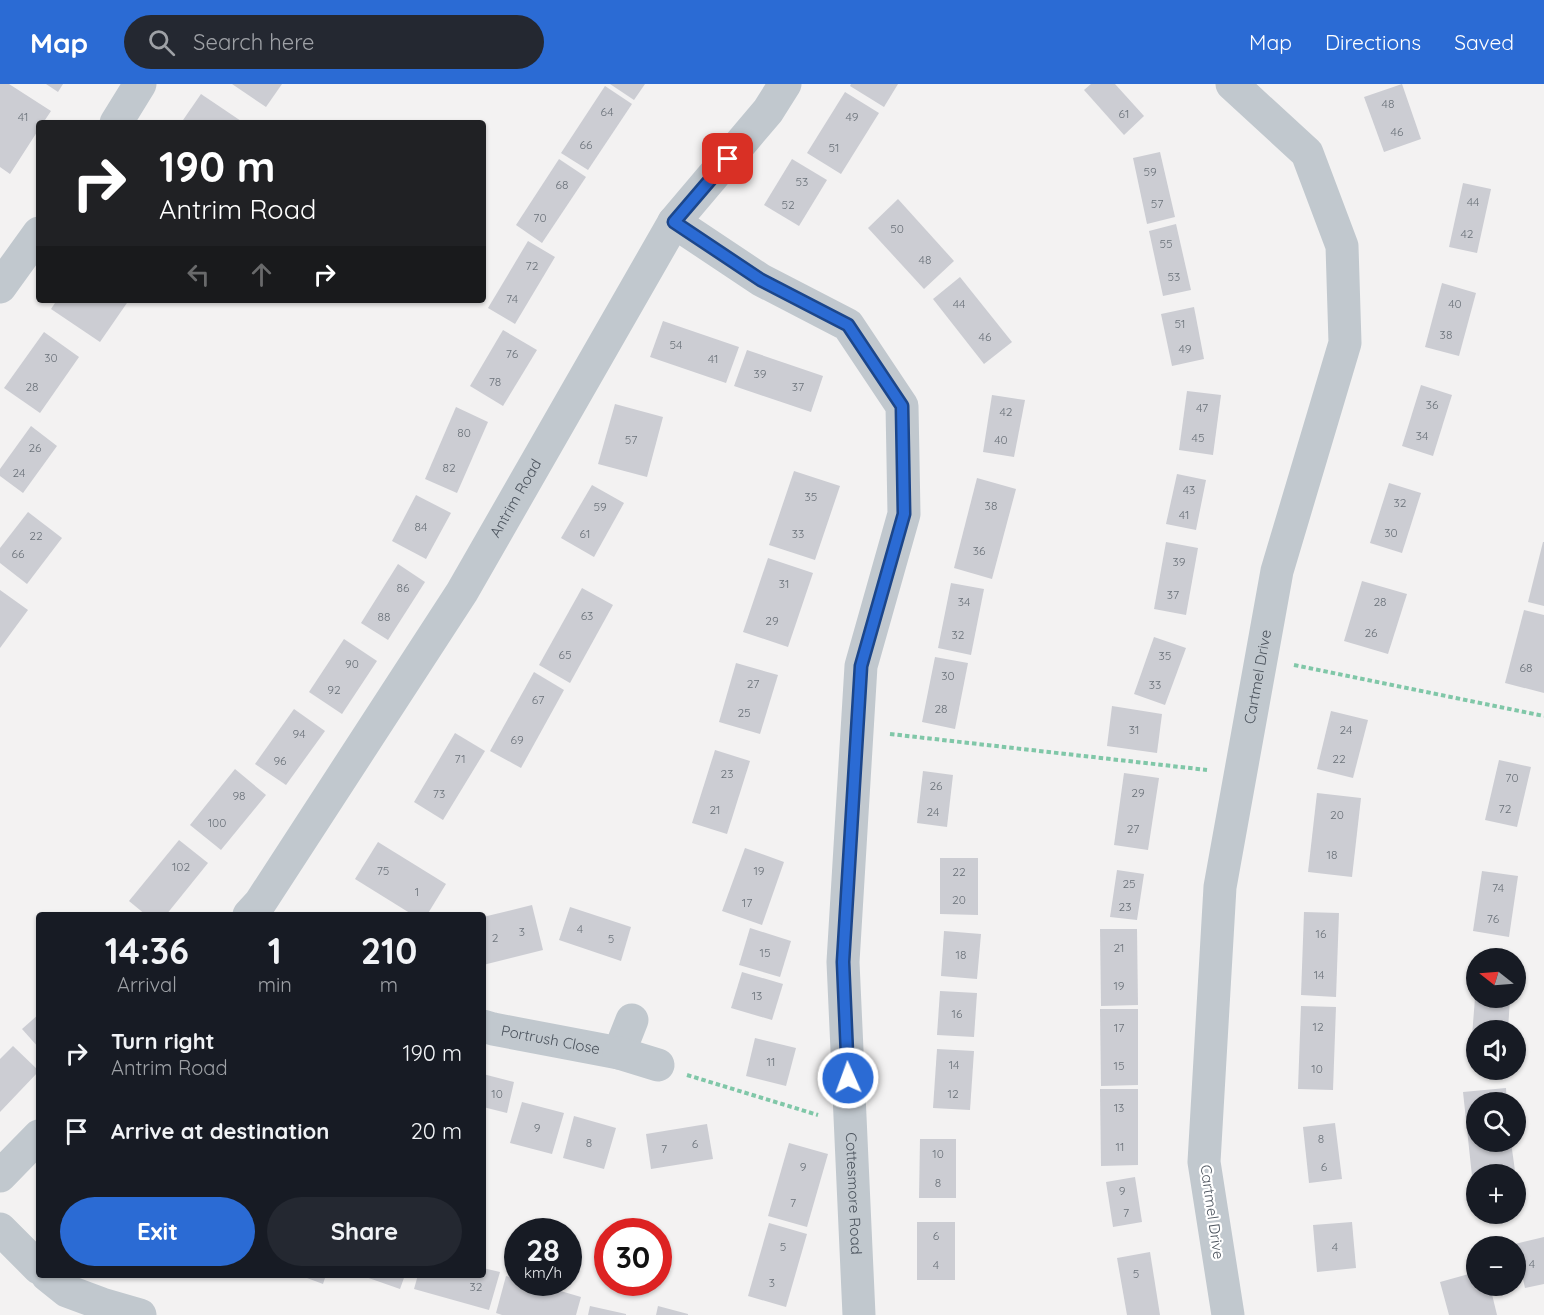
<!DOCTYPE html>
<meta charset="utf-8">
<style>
body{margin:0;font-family:Quicksand,sans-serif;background:#242831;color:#f1f3f6;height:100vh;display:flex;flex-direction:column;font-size:22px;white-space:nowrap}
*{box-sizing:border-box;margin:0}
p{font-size:20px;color:#9ea1a6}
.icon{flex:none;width:33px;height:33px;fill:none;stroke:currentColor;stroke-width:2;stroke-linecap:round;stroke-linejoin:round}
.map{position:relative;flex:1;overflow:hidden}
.panel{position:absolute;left:36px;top:828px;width:450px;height:366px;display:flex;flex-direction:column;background:#171b24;border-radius:6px;box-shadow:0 2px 4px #0004}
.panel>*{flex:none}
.top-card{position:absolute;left:36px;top:36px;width:450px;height:183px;border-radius:6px;box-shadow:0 2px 4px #0004;background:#202124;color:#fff;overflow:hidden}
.needle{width:39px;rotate:287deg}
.buttons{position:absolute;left:1466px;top:864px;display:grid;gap:12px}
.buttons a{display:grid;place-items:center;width:60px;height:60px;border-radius:50%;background:#171b24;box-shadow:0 2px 4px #0004;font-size:30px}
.speed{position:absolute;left:504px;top:1134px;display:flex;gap:12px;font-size:30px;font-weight:700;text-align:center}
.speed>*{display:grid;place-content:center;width:78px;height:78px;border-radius:50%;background:#171b24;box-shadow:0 2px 4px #0004;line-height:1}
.speed small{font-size:15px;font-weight:400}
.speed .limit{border:9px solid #d22;background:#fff;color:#111}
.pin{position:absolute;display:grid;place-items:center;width:51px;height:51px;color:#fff;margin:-26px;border-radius:12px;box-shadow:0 3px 9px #0006}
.me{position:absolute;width:66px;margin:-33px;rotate:358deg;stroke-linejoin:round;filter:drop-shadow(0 0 4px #0008)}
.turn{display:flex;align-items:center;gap:21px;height:126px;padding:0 24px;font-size:27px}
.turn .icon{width:78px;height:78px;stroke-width:2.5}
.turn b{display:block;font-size:42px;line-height:51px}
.lanes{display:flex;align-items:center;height:57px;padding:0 24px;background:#0003;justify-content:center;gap:30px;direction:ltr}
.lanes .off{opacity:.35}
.eta{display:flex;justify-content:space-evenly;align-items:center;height:102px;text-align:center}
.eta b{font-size:36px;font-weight:700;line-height:42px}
.action{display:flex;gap:12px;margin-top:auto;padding:12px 24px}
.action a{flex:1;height:69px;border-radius:36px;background:#2b6bd4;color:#fff;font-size:24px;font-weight:700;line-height:69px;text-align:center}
.action a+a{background:#242831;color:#f1f3f6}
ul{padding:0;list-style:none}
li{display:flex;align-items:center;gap:18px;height:78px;padding:0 24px}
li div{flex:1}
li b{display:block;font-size:22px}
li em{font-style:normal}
header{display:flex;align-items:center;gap:36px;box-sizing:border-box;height:84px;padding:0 30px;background:#2b6bd4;color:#fff}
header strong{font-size:28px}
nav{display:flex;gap:33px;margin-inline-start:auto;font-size:21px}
.search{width:420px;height:54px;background:#242831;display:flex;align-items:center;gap:15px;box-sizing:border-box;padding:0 21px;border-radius:33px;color:#9ea1a6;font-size:22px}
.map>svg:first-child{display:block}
</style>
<header>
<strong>Map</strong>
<div class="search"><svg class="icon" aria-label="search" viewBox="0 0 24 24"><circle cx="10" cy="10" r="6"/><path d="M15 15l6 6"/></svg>Search here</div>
<nav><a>Map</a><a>Directions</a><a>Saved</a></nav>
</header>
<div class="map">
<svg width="1544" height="1231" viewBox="0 0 1544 1231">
<rect width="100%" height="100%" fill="#f3f2f2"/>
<!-- building -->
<g fill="#cccdd3">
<polygon points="0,0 9,0 51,27 43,39 39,39 39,45 10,90 0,83"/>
<polygon points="46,0 63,0 58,8"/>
<polygon points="232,0 282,0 266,23"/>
<polygon points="610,0 645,0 634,16"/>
<polygon points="851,0 898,0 884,23 850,2"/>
<polygon points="1091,0 1115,0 1144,32 1124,51 1084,6"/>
<polygon points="1402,0 1421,55 1384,68 1364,13"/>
<polygon points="605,2 632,20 588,86 561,69"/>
<polygon points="845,8 879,29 841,90 807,69"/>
<polygon points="201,10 244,39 181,39"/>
<polygon points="1160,68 1175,133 1147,140 1133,74"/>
<polygon points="559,75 586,93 542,159 516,141"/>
<polygon points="792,75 827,96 799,142 764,121"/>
<polygon points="1463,99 1491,105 1477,169 1449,163"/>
<polygon points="898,115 954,177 924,205 868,144"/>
<polygon points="1176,140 1191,206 1163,212 1149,147"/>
<polygon points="528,157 555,173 515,240 488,224"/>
<polygon points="960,193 1012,258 984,280 933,215"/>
<polygon points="1442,199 1476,209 1459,272 1425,263"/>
<polygon points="57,216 129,216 100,258 51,225"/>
<polygon points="1194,223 1204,275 1172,282 1161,230"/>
<polygon points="663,237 739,263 726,299 650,273"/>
<polygon points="503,246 537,266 503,322 470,302"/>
<polygon points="44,248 79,273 40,329 4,304"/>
<polygon points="747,266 823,292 811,328 734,302"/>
<polygon points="1421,301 1452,311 1433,372 1402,362"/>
<polygon points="1187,307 1221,311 1213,371 1179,366"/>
<polygon points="992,311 1025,316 1014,373 983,368"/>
<polygon points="615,320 663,333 647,393 598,380"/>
<polygon points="456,323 488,338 457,409 425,395"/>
<polygon points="31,342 57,362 23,409 0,392 0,385"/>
<polygon points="794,387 840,402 815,476 769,461"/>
<polygon points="1177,390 1206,396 1196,446 1166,440"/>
<polygon points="977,394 1016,405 992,495 954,484"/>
<polygon points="1389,399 1421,409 1402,469 1370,459"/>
<polygon points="592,401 624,419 594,473 561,454"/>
<polygon points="416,411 451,429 426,475 392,457"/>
<polygon points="28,428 62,454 27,500 0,479 0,464"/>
<polygon points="1166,458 1198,464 1186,531 1154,525"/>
<polygon points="1543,458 1544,458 1544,522 1528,518"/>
<polygon points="768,474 813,489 788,563 743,548"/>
<polygon points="398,480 425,498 388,556 361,539"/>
<polygon points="1362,497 1407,510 1388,570 1344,557"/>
<polygon points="951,499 984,505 971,571 938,564"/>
<polygon points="582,504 613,521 570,599 539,581"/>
<polygon points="0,506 28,526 0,564"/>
<polygon points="1524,526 1544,531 1544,609 1505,599"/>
<polygon points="1154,553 1186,564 1165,621 1134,610"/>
<polygon points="344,555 377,577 342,630 309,608"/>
<polygon points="935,573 968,579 955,645 922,638"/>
<polygon points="736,579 778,591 760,650 719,638"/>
<polygon points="534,588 564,606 521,684 490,667"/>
<polygon points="1112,622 1162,630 1157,669 1107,662"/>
<polygon points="294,625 325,647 286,701 255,680"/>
<polygon points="1331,627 1368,636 1353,694 1317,685"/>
<polygon points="455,649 485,667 443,736 414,718"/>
<polygon points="715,666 750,677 727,750 692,739"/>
<polygon points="1499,676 1531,683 1517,743 1485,736"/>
<polygon points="235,685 266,711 221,766 190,741"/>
<polygon points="923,687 953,691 947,743 917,739"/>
<polygon points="1124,689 1159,694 1148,766 1114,761"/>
<polygon points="1317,709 1361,714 1352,793 1308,788"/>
<polygon points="179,756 208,779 166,831 146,831 129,817"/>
<polygon points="378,758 446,800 427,831 413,831 355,795"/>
<polygon points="745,764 784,778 762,841 722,827"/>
<polygon points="940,774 978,774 978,831 940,830"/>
<polygon points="1117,786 1144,790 1137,836 1110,833"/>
<polygon points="1482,787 1518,792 1509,853 1473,847"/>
<polygon points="532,821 543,866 483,881 483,833"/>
<polygon points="570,823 631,843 621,877 559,856"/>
<polygon points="1304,828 1339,829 1336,913 1301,911"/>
<polygon points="750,844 791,857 780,893 739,881"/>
<polygon points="1100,845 1137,845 1138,921 1101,922"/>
<polygon points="944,847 981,850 977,895 941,892"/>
<polygon points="742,888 783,900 772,936 731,924"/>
<polygon points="940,907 977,909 974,953 937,951"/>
<polygon points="1475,914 1510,914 1508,946 1476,946 1476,966 1471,965"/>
<polygon points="1301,922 1336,923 1333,1006 1298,1005"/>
<polygon points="1100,925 1138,925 1138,1001 1101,1002"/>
<polygon points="39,930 39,964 22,945"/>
<polygon points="755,954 796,964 786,1002 746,992"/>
<polygon points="13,962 39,987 0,1028 0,975"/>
<polygon points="937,965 974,967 970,1026 933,1024"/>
<polygon points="483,990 514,998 507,1029 483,1023"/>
<polygon points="1506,1004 1507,1018 1476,1018 1476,1058 1511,1058 1515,1087 1472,1092 1463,1008"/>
<polygon points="1100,1005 1138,1005 1138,1081 1101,1082"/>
<polygon points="522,1018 564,1029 552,1070 510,1059"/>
<polygon points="574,1032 616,1044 604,1085 563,1074"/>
<polygon points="1335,1039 1342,1095 1309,1099 1303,1043"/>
<polygon points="707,1040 713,1075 651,1085 646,1050"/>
<polygon points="920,1055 956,1055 956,1114 919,1114"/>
<polygon points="789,1059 828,1070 807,1143 768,1132"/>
<polygon points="1135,1093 1142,1138 1113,1143 1106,1098"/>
<rect x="917" y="1138" width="38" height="58"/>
<polygon points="1352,1138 1356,1184 1317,1188 1313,1141"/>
<polygon points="769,1139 807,1150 786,1223 748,1212"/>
<polygon points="1544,1153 1544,1200 1525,1204 1515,1160"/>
<polygon points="1150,1168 1160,1231 1127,1231 1117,1174"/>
<polygon points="483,1184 500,1188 489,1226 414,1205 418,1191 483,1191"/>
<polygon points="1476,1188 1476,1202 1490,1202 1497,1231 1449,1231 1440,1198"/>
<polygon points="299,1191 326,1191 323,1200"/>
<polygon points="360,1191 405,1191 400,1205"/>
<polygon points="506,1192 518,1195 518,1198 530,1198 581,1213 576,1231 502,1231 496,1229"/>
<polygon points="590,1222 626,1230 626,1231 588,1231"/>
<polygon points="658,1222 688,1230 688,1231 656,1231"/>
</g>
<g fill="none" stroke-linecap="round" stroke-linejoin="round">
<!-- path -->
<g stroke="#80c7a8" stroke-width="4" stroke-dasharray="4.5 3" stroke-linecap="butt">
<polyline points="1294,581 1544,632"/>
<polyline points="890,650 1207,686"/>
<polyline points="687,991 818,1031"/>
</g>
<!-- minor -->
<g stroke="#c1c8ce" stroke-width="33">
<polyline points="116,39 140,0"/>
<path id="s1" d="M 674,138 L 761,196 L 848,241 L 902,322 L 904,430 L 861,582 L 843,878 L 859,1231"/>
<polyline points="0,203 39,149"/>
<path id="s2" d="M 249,831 L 260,819 L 462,508 L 674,138 L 768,27 L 785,0"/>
<path id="s3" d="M 483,942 L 493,945 L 619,969 L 632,936"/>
<polyline points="619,969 658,981"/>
<polyline points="0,1092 39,1052"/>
<polyline points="0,1145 39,1184"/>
<polyline points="47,1191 67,1207 102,1220 140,1231"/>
<path id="s4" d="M 1228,1231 L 1204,1078 L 1220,803 L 1277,487 L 1345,259 L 1342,162 L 1307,69 L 1232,0"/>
</g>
</g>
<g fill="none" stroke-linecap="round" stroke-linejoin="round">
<!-- route casing -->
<g stroke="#1c468a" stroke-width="15">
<polyline id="route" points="728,75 674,138 761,196 848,241 902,322 904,430 861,582 843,878 848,994"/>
</g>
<!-- route -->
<use href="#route" stroke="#2b6bd4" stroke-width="10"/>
</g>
<g text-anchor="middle" stroke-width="4.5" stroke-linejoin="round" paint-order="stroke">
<!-- number labels -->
<g font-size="12" fill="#6b727a">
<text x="1388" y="24">48</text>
<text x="607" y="32">64</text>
<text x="1124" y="34">61</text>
<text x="23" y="37">41</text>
<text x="852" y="37">49</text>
<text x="1397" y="52">46</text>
<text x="586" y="65">66</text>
<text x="834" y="68">51</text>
<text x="1150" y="92">59</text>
<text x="802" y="102">53</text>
<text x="562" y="105">68</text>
<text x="1473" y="122">44</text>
<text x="1157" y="124">57</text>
<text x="788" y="125">52</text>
<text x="540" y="138">70</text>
<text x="897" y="149">50</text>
<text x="1467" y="154">42</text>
<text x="1166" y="164">55</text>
<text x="925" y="180">48</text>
<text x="532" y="186">72</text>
<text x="1174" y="197">53</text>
<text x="512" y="219">74</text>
<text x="959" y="224">44</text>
<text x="1455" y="224">40</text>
<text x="1180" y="244">51</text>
<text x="1446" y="255">38</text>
<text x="985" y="257">46</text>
<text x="676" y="265">54</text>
<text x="1185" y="269">49</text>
<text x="512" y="274">76</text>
<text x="51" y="278">30</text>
<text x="713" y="279">41</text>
<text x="760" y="294">39</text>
<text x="495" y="302">78</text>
<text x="32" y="307">28</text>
<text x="798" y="307">37</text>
<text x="1432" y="325">36</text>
<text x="1202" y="328">47</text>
<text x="1006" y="332">42</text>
<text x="464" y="353">80</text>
<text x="1422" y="356">34</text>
<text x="1198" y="358">45</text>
<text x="631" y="360">57</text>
<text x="1001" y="360">40</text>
<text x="35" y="368">26</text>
<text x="449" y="388">82</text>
<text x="19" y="393">24</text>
<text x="1189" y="410">43</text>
<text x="811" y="417">35</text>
<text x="1400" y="423">32</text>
<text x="991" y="426">38</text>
<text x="600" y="427">59</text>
<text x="1184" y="435">41</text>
<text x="421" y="447">84</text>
<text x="1391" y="453">30</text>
<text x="585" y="454">61</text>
<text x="798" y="454">33</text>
<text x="36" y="456">22</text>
<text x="979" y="471">36</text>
<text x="18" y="474">66</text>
<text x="1179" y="482">39</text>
<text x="784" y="504">31</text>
<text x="403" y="508">86</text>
<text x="1173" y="515">37</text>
<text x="964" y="522">34</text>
<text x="1380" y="522">28</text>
<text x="587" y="536">63</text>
<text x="384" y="537">88</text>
<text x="772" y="541">29</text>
<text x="1371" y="553">26</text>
<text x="958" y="555">32</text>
<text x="565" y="575">65</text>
<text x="1165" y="576">35</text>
<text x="352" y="584">90</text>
<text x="1526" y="588">68</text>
<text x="948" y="596">30</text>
<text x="753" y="604">27</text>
<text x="1155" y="605">33</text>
<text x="334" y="610">92</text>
<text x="538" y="620">67</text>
<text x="941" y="629">28</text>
<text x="744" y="633">25</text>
<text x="1134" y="650">31</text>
<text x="1346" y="650">24</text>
<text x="299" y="654">94</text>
<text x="517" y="660">69</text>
<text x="460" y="679">71</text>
<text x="1339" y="679">22</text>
<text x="280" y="681">96</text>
<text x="727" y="694">23</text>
<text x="1512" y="698">70</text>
<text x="936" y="706">26</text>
<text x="1138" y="713">29</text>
<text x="439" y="714">73</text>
<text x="239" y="716">98</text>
<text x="1505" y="729">72</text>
<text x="715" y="730">21</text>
<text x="933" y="732">24</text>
<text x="1337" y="735">20</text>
<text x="217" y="743">100</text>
<text x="1133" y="749">27</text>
<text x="1332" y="775">18</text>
<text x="181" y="787">102</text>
<text x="383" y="791">75</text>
<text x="759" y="791">19</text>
<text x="959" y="792">22</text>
<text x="1129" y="804">25</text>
<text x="1498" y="808">74</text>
<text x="417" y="812">1</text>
<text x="959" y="820">20</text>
<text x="747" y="823">17</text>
<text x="1125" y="827">23</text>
<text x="1493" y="839">76</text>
<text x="580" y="849">4</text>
<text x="522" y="852">3</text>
<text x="1321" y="854">16</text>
<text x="495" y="858">2</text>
<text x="611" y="859">5</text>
<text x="1119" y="868">21</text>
<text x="765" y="873">15</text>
<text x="961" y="875">18</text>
<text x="1319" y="895">14</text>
<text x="1119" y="906">19</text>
<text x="757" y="916">13</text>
<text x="957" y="934">16</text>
<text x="1318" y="947">12</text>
<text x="1119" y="948">17</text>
<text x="771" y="982">11</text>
<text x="954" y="985">14</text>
<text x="1119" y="986">15</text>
<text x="1317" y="989">10</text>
<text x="497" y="1014">10</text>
<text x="953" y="1014">12</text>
<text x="1119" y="1028">13</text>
<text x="537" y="1048">9</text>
<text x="1321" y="1059">8</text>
<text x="589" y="1063">8</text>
<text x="695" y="1064">6</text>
<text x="1120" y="1067">11</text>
<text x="664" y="1069">7</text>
<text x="938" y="1074">10</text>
<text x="803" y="1087">9</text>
<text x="1324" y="1087">6</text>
<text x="938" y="1103">8</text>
<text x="1122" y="1111">9</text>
<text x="793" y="1123">7</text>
<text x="1126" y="1133">7</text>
<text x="936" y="1156">6</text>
<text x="783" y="1167">5</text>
<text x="1335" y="1167">4</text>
<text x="1532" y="1184">4</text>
<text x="936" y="1185">4</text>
<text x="1136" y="1194">5</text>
<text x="772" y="1203">3</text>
<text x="476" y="1207">32</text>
</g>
<!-- street labels -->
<g font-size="15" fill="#4b535d" stroke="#fff">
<text dy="5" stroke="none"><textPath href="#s2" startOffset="495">Antrim Road</textPath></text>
<text dy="5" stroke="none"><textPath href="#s4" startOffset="644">Cartmel Drive</textPath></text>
<text dy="5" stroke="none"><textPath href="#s3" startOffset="69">Portrush Close</textPath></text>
<text dy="5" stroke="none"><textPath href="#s1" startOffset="1094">Cottesmore Road</textPath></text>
<text transform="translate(1212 1128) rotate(82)" y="5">Cartmel Drive</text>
</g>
</g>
</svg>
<div class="buttons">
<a><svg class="needle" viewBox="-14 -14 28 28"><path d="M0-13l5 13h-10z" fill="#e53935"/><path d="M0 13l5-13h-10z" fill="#9ea1a6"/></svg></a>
<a><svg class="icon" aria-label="sound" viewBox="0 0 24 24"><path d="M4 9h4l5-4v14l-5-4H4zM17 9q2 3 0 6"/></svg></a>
<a><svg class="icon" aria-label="search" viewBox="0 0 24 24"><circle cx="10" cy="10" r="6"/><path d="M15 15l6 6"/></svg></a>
<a>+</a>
<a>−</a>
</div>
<div class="speed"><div>28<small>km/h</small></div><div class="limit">30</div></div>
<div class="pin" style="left:728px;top:75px;background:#d93025"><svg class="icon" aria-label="arrive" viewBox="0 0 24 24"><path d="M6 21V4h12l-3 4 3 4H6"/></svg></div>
<svg class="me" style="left:848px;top:994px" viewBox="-20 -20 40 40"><circle r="17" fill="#2b6bd4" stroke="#fff" stroke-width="3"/><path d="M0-11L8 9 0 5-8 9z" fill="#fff"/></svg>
<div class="top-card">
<div class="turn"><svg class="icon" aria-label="right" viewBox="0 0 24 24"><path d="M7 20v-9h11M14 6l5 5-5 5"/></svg><div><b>190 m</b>Antrim Road</div></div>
<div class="lanes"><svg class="icon off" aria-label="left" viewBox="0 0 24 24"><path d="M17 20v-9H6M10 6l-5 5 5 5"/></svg><svg class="icon off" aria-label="ahead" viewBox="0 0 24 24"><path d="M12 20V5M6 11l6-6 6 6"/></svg><svg class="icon" aria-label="right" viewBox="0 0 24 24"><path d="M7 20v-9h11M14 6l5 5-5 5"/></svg></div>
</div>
<section class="panel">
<div class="eta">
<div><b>14:36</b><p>Arrival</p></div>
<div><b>1</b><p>min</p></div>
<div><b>210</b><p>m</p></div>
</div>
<ul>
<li><svg class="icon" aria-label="right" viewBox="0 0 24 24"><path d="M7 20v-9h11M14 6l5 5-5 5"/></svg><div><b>Turn right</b><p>Antrim Road</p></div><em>190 m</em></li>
<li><svg class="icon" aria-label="arrive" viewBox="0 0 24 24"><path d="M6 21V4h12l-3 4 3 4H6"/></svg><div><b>Arrive at destination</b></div><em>20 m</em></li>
</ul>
<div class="action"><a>Exit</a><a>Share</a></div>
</section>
</div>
